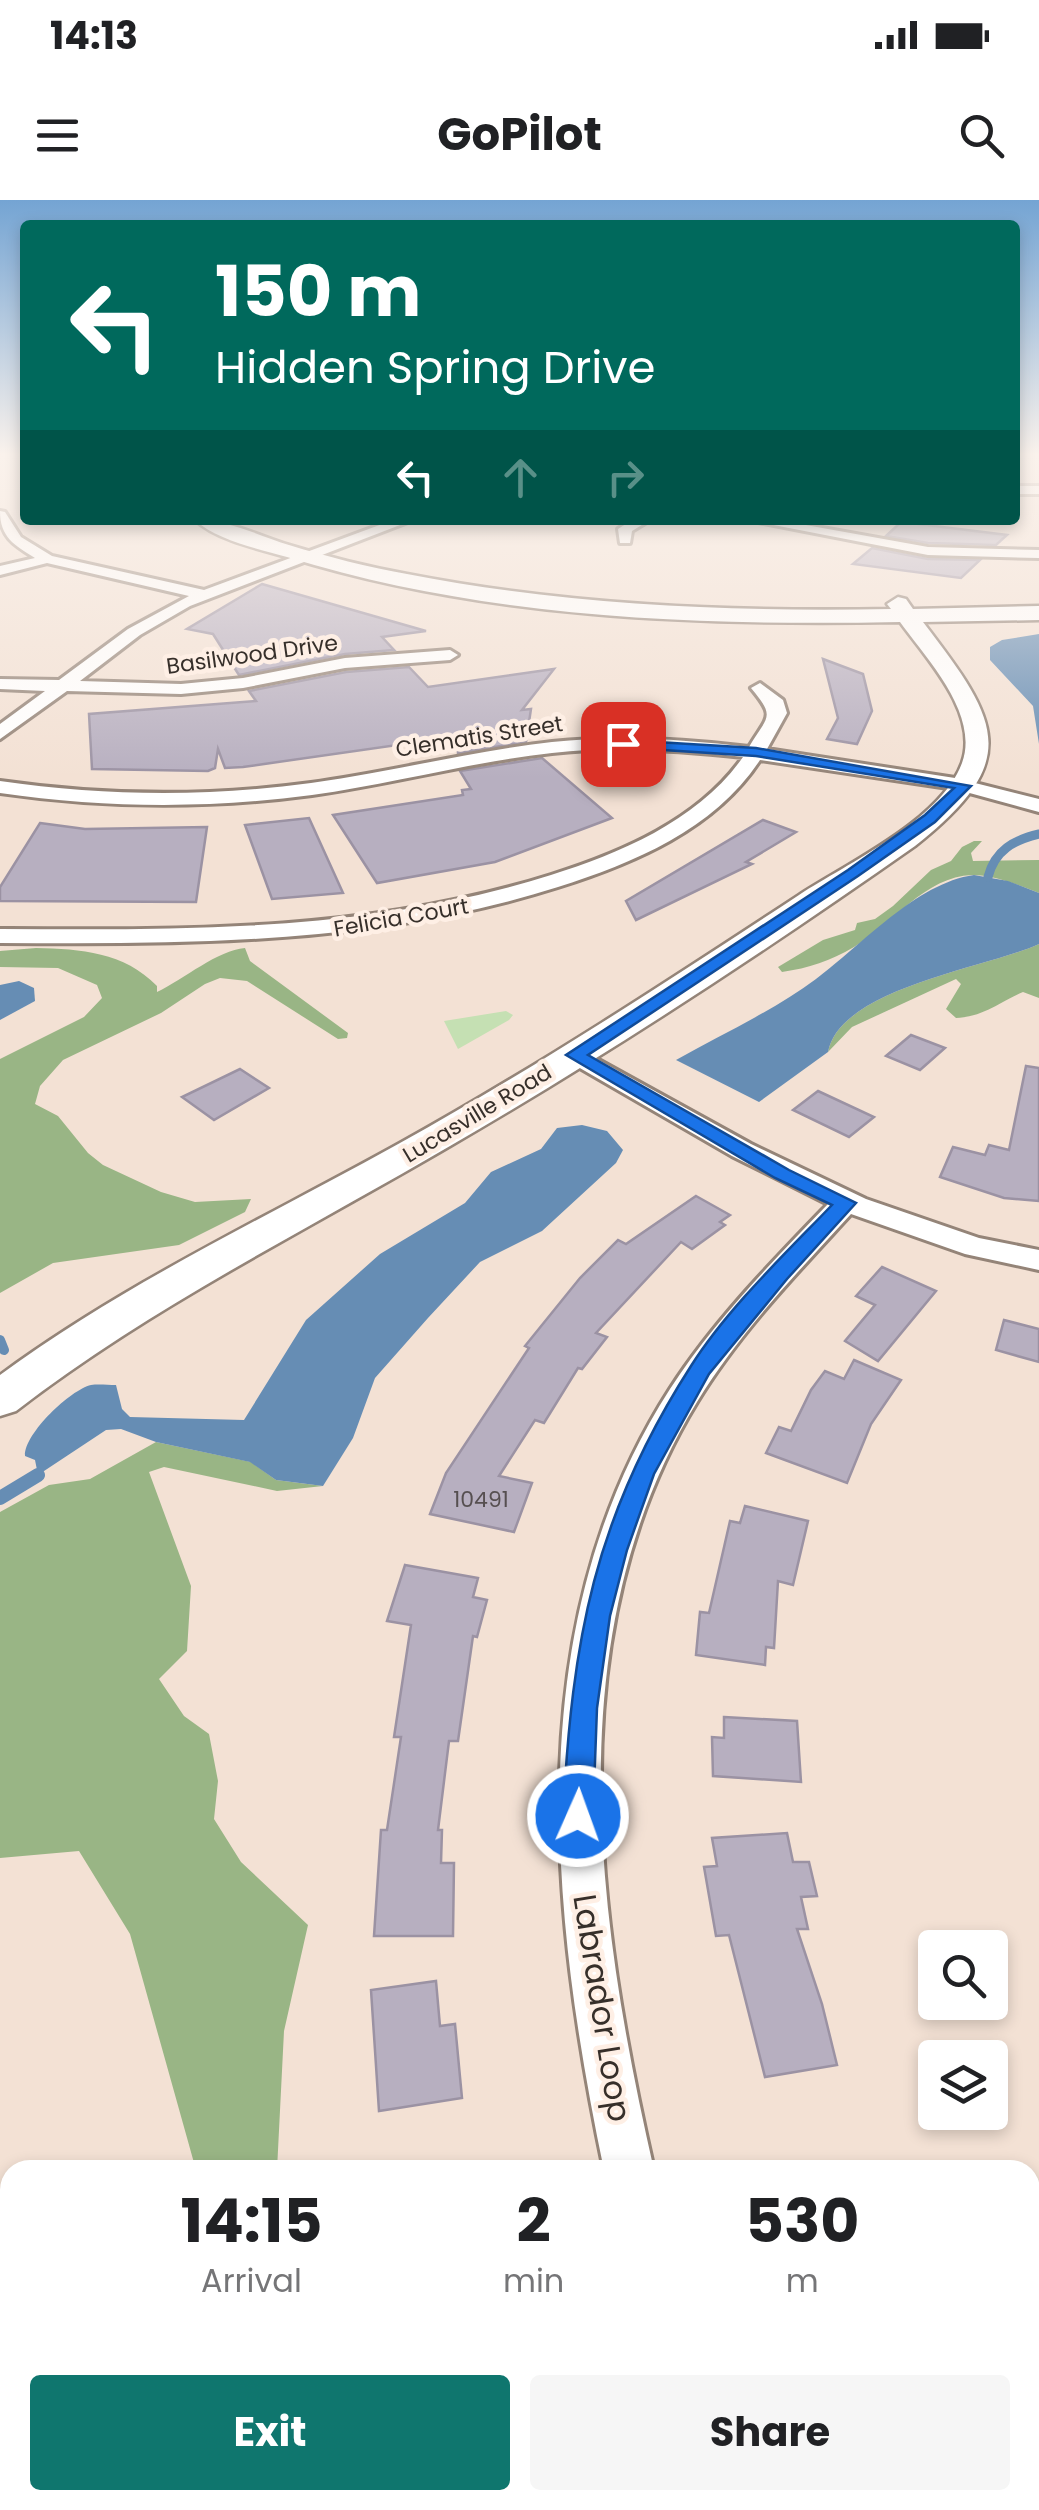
<!DOCTYPE html>
<style>
body{margin:0;font-family:Poppins,sans-serif;background:#f6f6f6;color:#202124;height:100vh;display:flex;flex-direction:column;font-size:38px;white-space:nowrap}
*{box-sizing:border-box;margin:0}
p{font-size:32px;color:#757577}
.icon{flex:none;width:55px;height:55px;fill:none;stroke:currentColor;stroke-width:2;stroke-linecap:round;stroke-linejoin:round}
.map{position:relative;flex:1;overflow:hidden}
.side{position:absolute;left:0px;top:1960px;width:1040px;height:350px;display:flex;flex-direction:column;background:#fff;border-radius:30px 30px 0 0;box-shadow:0 5px 15px #0003}
.side>*{flex:none}
.top-card{position:absolute;left:20px;top:20px;width:1000px;height:305px;border-radius:10px;box-shadow:0 5px 15px #0003;background:#00695c;color:#fff;overflow:hidden}
.fabs{position:absolute;left:918px;top:1730px;display:grid;gap:20px}
.fabs a{display:grid;place-items:center;width:90px;height:90px;border-radius:10px;background:#fff;box-shadow:0 5px 15px #0003;font-size:50px}
.pin{position:absolute;display:grid;place-items:center;width:85px;height:85px;color:#fff;margin:-42px;border-radius:20px;box-shadow:0 5px 15px #0006}
.me{position:absolute;width:110px;margin:-55px;rotate:2deg;stroke-linejoin:round;filter:drop-shadow(0 0 8px #0008)}
.turn{display:flex;align-items:center;gap:35px;height:210px;padding:0 30px;font-size:45px}
.turn .icon{width:130px;height:130px;stroke-width:2.5}
.turn b{display:block;font-size:70px;line-height:85px}
.lanes{display:flex;align-items:center;height:95px;padding:0 30px;background:#0003;justify-content:center;gap:50px;direction:ltr}
.lanes .off{opacity:.35}
.eta{display:flex;justify-content:space-evenly;align-items:center;height:170px;text-align:center}
.eta b{font-size:60px;font-weight:700;line-height:70px}
.action{display:flex;gap:20px;margin-top:auto;padding:20px 30px}
.action a{flex:1;height:115px;border-radius:10px;background:#0f766e;color:#fff;font-size:40px;font-weight:700;line-height:115px;text-align:center}
.action a+a{background:#f6f6f6;color:#202124}
.status{display:flex;justify-content:space-between;align-items:center;height:70px;padding:0 50px;background:#fff;direction:ltr}
.status svg{height:28px;fill:currentColor}
header{display:flex;justify-content:space-between;align-items:center;height:130px;padding:0 30px;background:#fff;font-size:45px;font-weight:700}
.map>svg:first-child{display:block}
</style>
<div class="status"><b>14:13</b><svg viewBox="0 0 49 12"><path d="M0 12V9h3v3zM5 12V6h3v6zM10 12V3h3v9zM15 12V0h3v12zM26 1h20v11H26zM47 4h2v5h-2z"/></svg></div>
<header><svg class="icon" aria-label="menu" viewBox="0 0 24 24"><path d="M4 6h16M4 12h16M4 18h16"/></svg>GoPilot<svg class="icon" aria-label="search" viewBox="0 0 24 24"><circle cx="10" cy="10" r="6"/><path d="M15 15l6 6"/></svg></header>
<div class="map">
<svg width="1039" height="2310" viewBox="0 0 1039 2310">
<rect width="100%" height="100%" fill="#f3e1d4"/>
<!-- green -->
<polygon fill="#c5e0b3" points="506,811 513,815 509,820 458,849 444,821"/>
<!-- forest -->
<g fill="#99b585">
<path d="M 974,641 L 982,641 L 971,653 L 973,661 L 1039,660 L 1039,693 C 1018,685 995,675 972,675 C 926,676 891,725 854,747 C 830,761 809,768 782,772 L 778,767 L 823,740 L 855,730 L 857,723 L 875,719 L 893,706 L 931,670 L 951,661 L 962,647 Z"/>
<path d="M 1039,744 L 1039,798 L 1023,792 C 998,803 983,817 956,818 L 946,809 L 961,784 L 956,779 L 852,827 L 828,852 C 840,788 987,768 1039,744 Z"/>
<path d="M 36,748 C 81,749 124,752 157,786 L 157,792 C 184,779 218,750 245,748 L 250,761 L 348,833 L 347,838 L 338,839 L 247,781 L 220,778 L 205,784 L 161,813 L 63,860 L 40,886 L 35,904 L 58,916 L 88,953 L 103,965 L 161,992 L 195,1002 L 251,999 L 245,1012 L 179,1045 L 53,1063 L 0,1093 L 0,859 L 84,817 L 102,798 L 97,785 L 58,768 L 0,767 L 0,751 Z"/>
<polygon points="156,1242 251,1262 276,1280 323,1286 277,1291 164,1267 149,1272 191,1386 187,1451 159,1479 184,1516 209,1534 218,1581 214,1619 241,1662 308,1725 284,1831 277,1970 196,1970 130,1734 79,1651 0,1658 0,1312 49,1285 90,1279"/>
</g>
<!-- water -->
<g fill="#668db4">
<polygon points="1039,434 1039,544 1033,506 990,460 990,447 1002,440"/>
<path d="M 974,675 L 1008,681 L 1039,693 L 1039,744 C 987,768 840,788 828,852 L 759,902 L 676,860 C 722,834 773,811 816,779 C 862,745 916,683 974,675 Z"/>
<polygon points="19,781 34,788 35,801 0,820 0,785"/>
<path d="M 582,925 L 607,931 L 623,950 L 616,963 L 542,1031 L 480,1062 L 428,1118 L 375,1178 L 353,1238 L 323,1286 L 276,1280 L 250,1262 L 156,1242 L 121,1229 L 106,1230 L 38,1275 L 35,1260 L 25,1256 C 24,1234 70,1190 91,1185 C 98,1184 108,1185 116,1185 L 122,1209 L 130,1217 L 244,1220 L 306,1120 L 380,1054 L 465,1003 L 491,972 L 541,949 L 557,928 Z"/>
</g>
<g fill="none" stroke-linecap="round" stroke-linejoin="round">
<!-- stream-far2 -->
<path stroke="#668db4" stroke-width="9" d="M 988,677 C 995,650 1014,640 1039,634"/>
<!-- stream-far1 -->
<polyline stroke="#668db4" stroke-width="10" points="0,1140 4,1150"/>
<!-- stream -->
<polyline stroke="#668db4" stroke-width="14" points="0,1298 38,1275"/>
</g>
<!-- building -->
<g fill="#b7afc0" stroke="#9b92a3" stroke-width="2.5">
<polygon points="910,323 1007,335 996,345 928,343 886,336 899,324"/>
<polygon points="872,348 928,359 980,360 961,378 853,364"/>
<polygon points="262,384 426,431 382,437 394,450 345,454 239,475 213,434 187,429"/>
<polygon points="823,459 863,474 872,511 857,544 827,539 838,518"/>
<polygon points="409,467 428,487 554,469 522,510 531,509 526,542 458,553 458,549 435,551 425,541 243,567 225,568 218,549 215,568 208,571 92,569 89,514 256,501 249,491 346,472"/>
<polygon points="542,558 612,618 495,662 377,683 333,615 463,595 462,590 471,589 460,571"/>
<polygon points="309,618 343,693 272,699 245,625"/>
<polygon points="763,620 796,632 746,662 752,664 636,720 626,701"/>
<polygon points="40,623 85,629 207,627 196,702 0,701 0,687"/>
<polygon points="911,835 945,848 920,870 886,856"/>
<polygon points="1026,866 1039,868 1039,1001 1004,998 940,977 953,947 985,955 989,945 1009,950"/>
<polygon points="240,869 269,888 214,920 182,897"/>
<polygon points="818,891 874,917 849,937 793,910"/>
<polygon points="696,996 730,1015 720,1022 725,1025 692,1049 681,1042 596,1133 607,1137 582,1169 578,1168 544,1223 535,1220 499,1276 532,1283 514,1332 430,1314 446,1273 529,1148 525,1146 580,1078 618,1040 626,1044"/>
<polygon points="882,1067 936,1091 878,1161 845,1141 875,1105 856,1096"/>
<polygon points="1004,1120 1039,1129 1039,1162 996,1150"/>
<polygon points="854,1160 901,1180 871,1224 847,1283 766,1253 779,1227 791,1231 811,1190 825,1171 844,1179"/>
<polygon points="745,1306 808,1321 793,1385 778,1381 774,1448 766,1447 765,1465 696,1455 700,1412 709,1413 730,1321 740,1323"/>
<polygon points="405,1365 478,1378 473,1397 487,1400 477,1437 473,1436 458,1541 449,1541 438,1630 442,1630 441,1663 454,1663 453,1736 374,1736 381,1630 387,1630 401,1537 394,1537 411,1425 387,1421"/>
<polygon points="724,1517 797,1521 801,1582 713,1576 712,1537 724,1538"/>
<polygon points="787,1633 793,1662 809,1662 817,1696 801,1697 808,1729 797,1729 822,1804 837,1865 765,1877 729,1735 716,1736 704,1667 717,1666 712,1638"/>
<polygon points="436,1781 440,1826 455,1824 462,1898 379,1911 371,1790"/>
</g>
<g fill="none" stroke-linecap="round" stroke-linejoin="round">
<!-- street casing -->
<g stroke="#948478" stroke-width="6">
<g id="street">
<rect x="1015" y="286" width="24" height="8"/>
<path d="M 0,311 L 5,312 L 21,337 L 52,356 L 204,390 L 393,320 L 413,320 L 190,406 L 140,435 L 80,481 L 181,484 L 243,478 L 345,458 L 450,450 L 458,455 L 450,460 L 345,468 L 243,488 L 181,494 L 67,491 L 0,539 L 0,524 L 45,491 L 0,489 L 0,479 L 59,480 L 128,429 L 189,396 L 47,363 L 0,375 L 0,366 L 35,358 C 14,345 0,337 0,311 Z"/>
<polygon points="632,320 650,320 632,331 630,343 620,343 618,329"/>
<polygon points="748,320 778,320 928,347 1039,350 1039,358 928,355"/>
<path d="M 760,483 L 783,500 L 787,513 L 767,549 L 955,578 L 1039,599 L 1039,612 L 955,589 L 760,560 C 715,629 634,663 558,687 C 376,745 190,744 0,743 L 0,729 C 187,730 371,732 551,675 C 621,653 699,620 743,557 C 680,550 616,546 552,553 C 471,562 392,584 312,595 C 207,609 104,608 0,593 L 0,581 C 104,596 207,597 311,583 C 392,572 471,551 552,542 C 617,535 684,539 749,547 C 768,515 776,518 751,488 Z"/>
<path d="M 575,847 L 751,944 L 866,999 L 979,1038 L 1039,1050 L 1039,1070 L 965,1054 L 851,1014 C 796,1074 739,1133 697,1202 C 555,1434 597,1719 654,1970 L 604,1970 C 550,1711 519,1424 670,1189 C 714,1121 772,1062 828,1004 L 732,956 L 566,860 L 562,855 Z"/>
<polygon points="709,2300 767,2300 771,2310 713,2310"/>
</g>
</g>
<!-- secondary casing -->
<g stroke="#948478" stroke-width="5">
<path id="secondary" d="M 195,320 C 229,320 257,335 289,345 C 328,357 368,367 407,374 C 566,405 729,412 891,409 L 887,404 L 898,397 L 906,399 L 913,409 L 1039,406 L 1039,420 L 923,422 C 999,521 1024,560 915,646 C 764,752 609,854 450,946 C 303,1032 151,1107 16,1211 L 0,1216 L 0,1175 C 125,1083 265,1018 400,943 C 537,867 668,781 799,695 C 848,663 941,620 962,563 C 980,514 926,458 900,422 C 695,426 484,418 287,357 C 259,349 216,340 195,320 Z"/>
</g>
<!-- street -->
<use href="#street" fill="#fff" fill-rule="evenodd"/>
<!-- secondary -->
<use href="#secondary" fill="#fff" fill-rule="evenodd"/>
</g>
<!-- sky -->
<linearGradient id="sky" x2="0" y2="1"><stop stop-color="#74a4d3"/><stop offset="0.44" stop-color="#faf2ec"/><stop offset="1" stop-color="#faf2ec" stop-opacity="0"/></linearGradient>
<rect width="1039" height="578" fill="url(#sky)"/>
<!-- route -->
<path fill="#1a73e8" stroke="#114b97" stroke-width="2.5" d="M 623,540 L 756,548 L 971,586 L 935,622 L 858,676 L 588,855 L 789,970 L 856,1003 L 787,1079 L 709,1174 L 654,1274 L 627,1350 L 610,1416 L 597,1508 L 593,1616 L 589,1626 L 578,1630 L 568,1626 L 563,1616 C 572,1440 594,1317 691,1166 C 727,1109 785,1054 832,1005 L 775,978 L 566,855 L 848,670 L 925,615 L 954,588 L 756,556 L 618,547 L 618,541 Z"/>
<g text-anchor="middle" stroke-width="9" stroke-linejoin="round" paint-order="stroke">
<!-- far-street labels -->
<g font-size="22" fill="#362f2a" stroke="#feefe5">
<text transform="translate(252 454) rotate(-8)" y="8">Basilwood Drive</text>
<text transform="translate(479 536) rotate(-9)" y="8">Clematis Street</text>
<text transform="translate(401 717) rotate(-10)" y="8">Felicia Court</text>
<text transform="translate(477 913) rotate(-31)" y="8">Lucasville Road</text>
</g>
<!-- number labels -->
<g font-size="22" fill="#564f50">
<text x="481" y="1307">10491</text>
</g>
<!-- near-street labels -->
<g font-size="32" fill="#362f2a" stroke="#feefe5">
<text transform="translate(602 1808) rotate(81)" y="11">Labrador Loop</text>
</g>
</g>
</svg>
<div class="fabs">
<a><svg class="icon" aria-label="search" viewBox="0 0 24 24"><circle cx="10" cy="10" r="6"/><path d="M15 15l6 6"/></svg></a>
<a><svg class="icon" aria-label="layers" viewBox="0 0 24 24"><path d="M12 4l9 5-9 5-9-5zM3 14l9 5 9-5"/></svg></a>
</div>
<div class="pin" style="left:623px;top:544px;background:#d93025"><svg class="icon" aria-label="arrive" viewBox="0 0 24 24"><path d="M6 21V4h12l-3 4 3 4H6"/></svg></div>
<svg class="me" style="left:578px;top:1616px" viewBox="-20 -20 40 40"><circle r="17" fill="#1a73e8" stroke="#fff" stroke-width="3"/><path d="M0-11L8 9 0 5-8 9z" fill="#fff"/></svg>
<div class="top-card">
<div class="turn"><svg class="icon" aria-label="left" viewBox="0 0 24 24"><path d="M17 20v-9H6M10 6l-5 5 5 5"/></svg><div><b>150 m</b>Hidden Spring Drive</div></div>
<div class="lanes"><svg class="icon" aria-label="left" viewBox="0 0 24 24"><path d="M17 20v-9H6M10 6l-5 5 5 5"/></svg><svg class="icon off" aria-label="ahead" viewBox="0 0 24 24"><path d="M12 20V5M6 11l6-6 6 6"/></svg><svg class="icon off" aria-label="right" viewBox="0 0 24 24"><path d="M7 20v-9h11M14 6l5 5-5 5"/></svg></div>
</div>
<section class="side">
<div class="eta">
<div><b>14:15</b><p>Arrival</p></div>
<div><b>2</b><p>min</p></div>
<div><b>530</b><p>m</p></div>
</div>
<div class="action"><a>Exit</a><a>Share</a></div>
</section>
</div>
